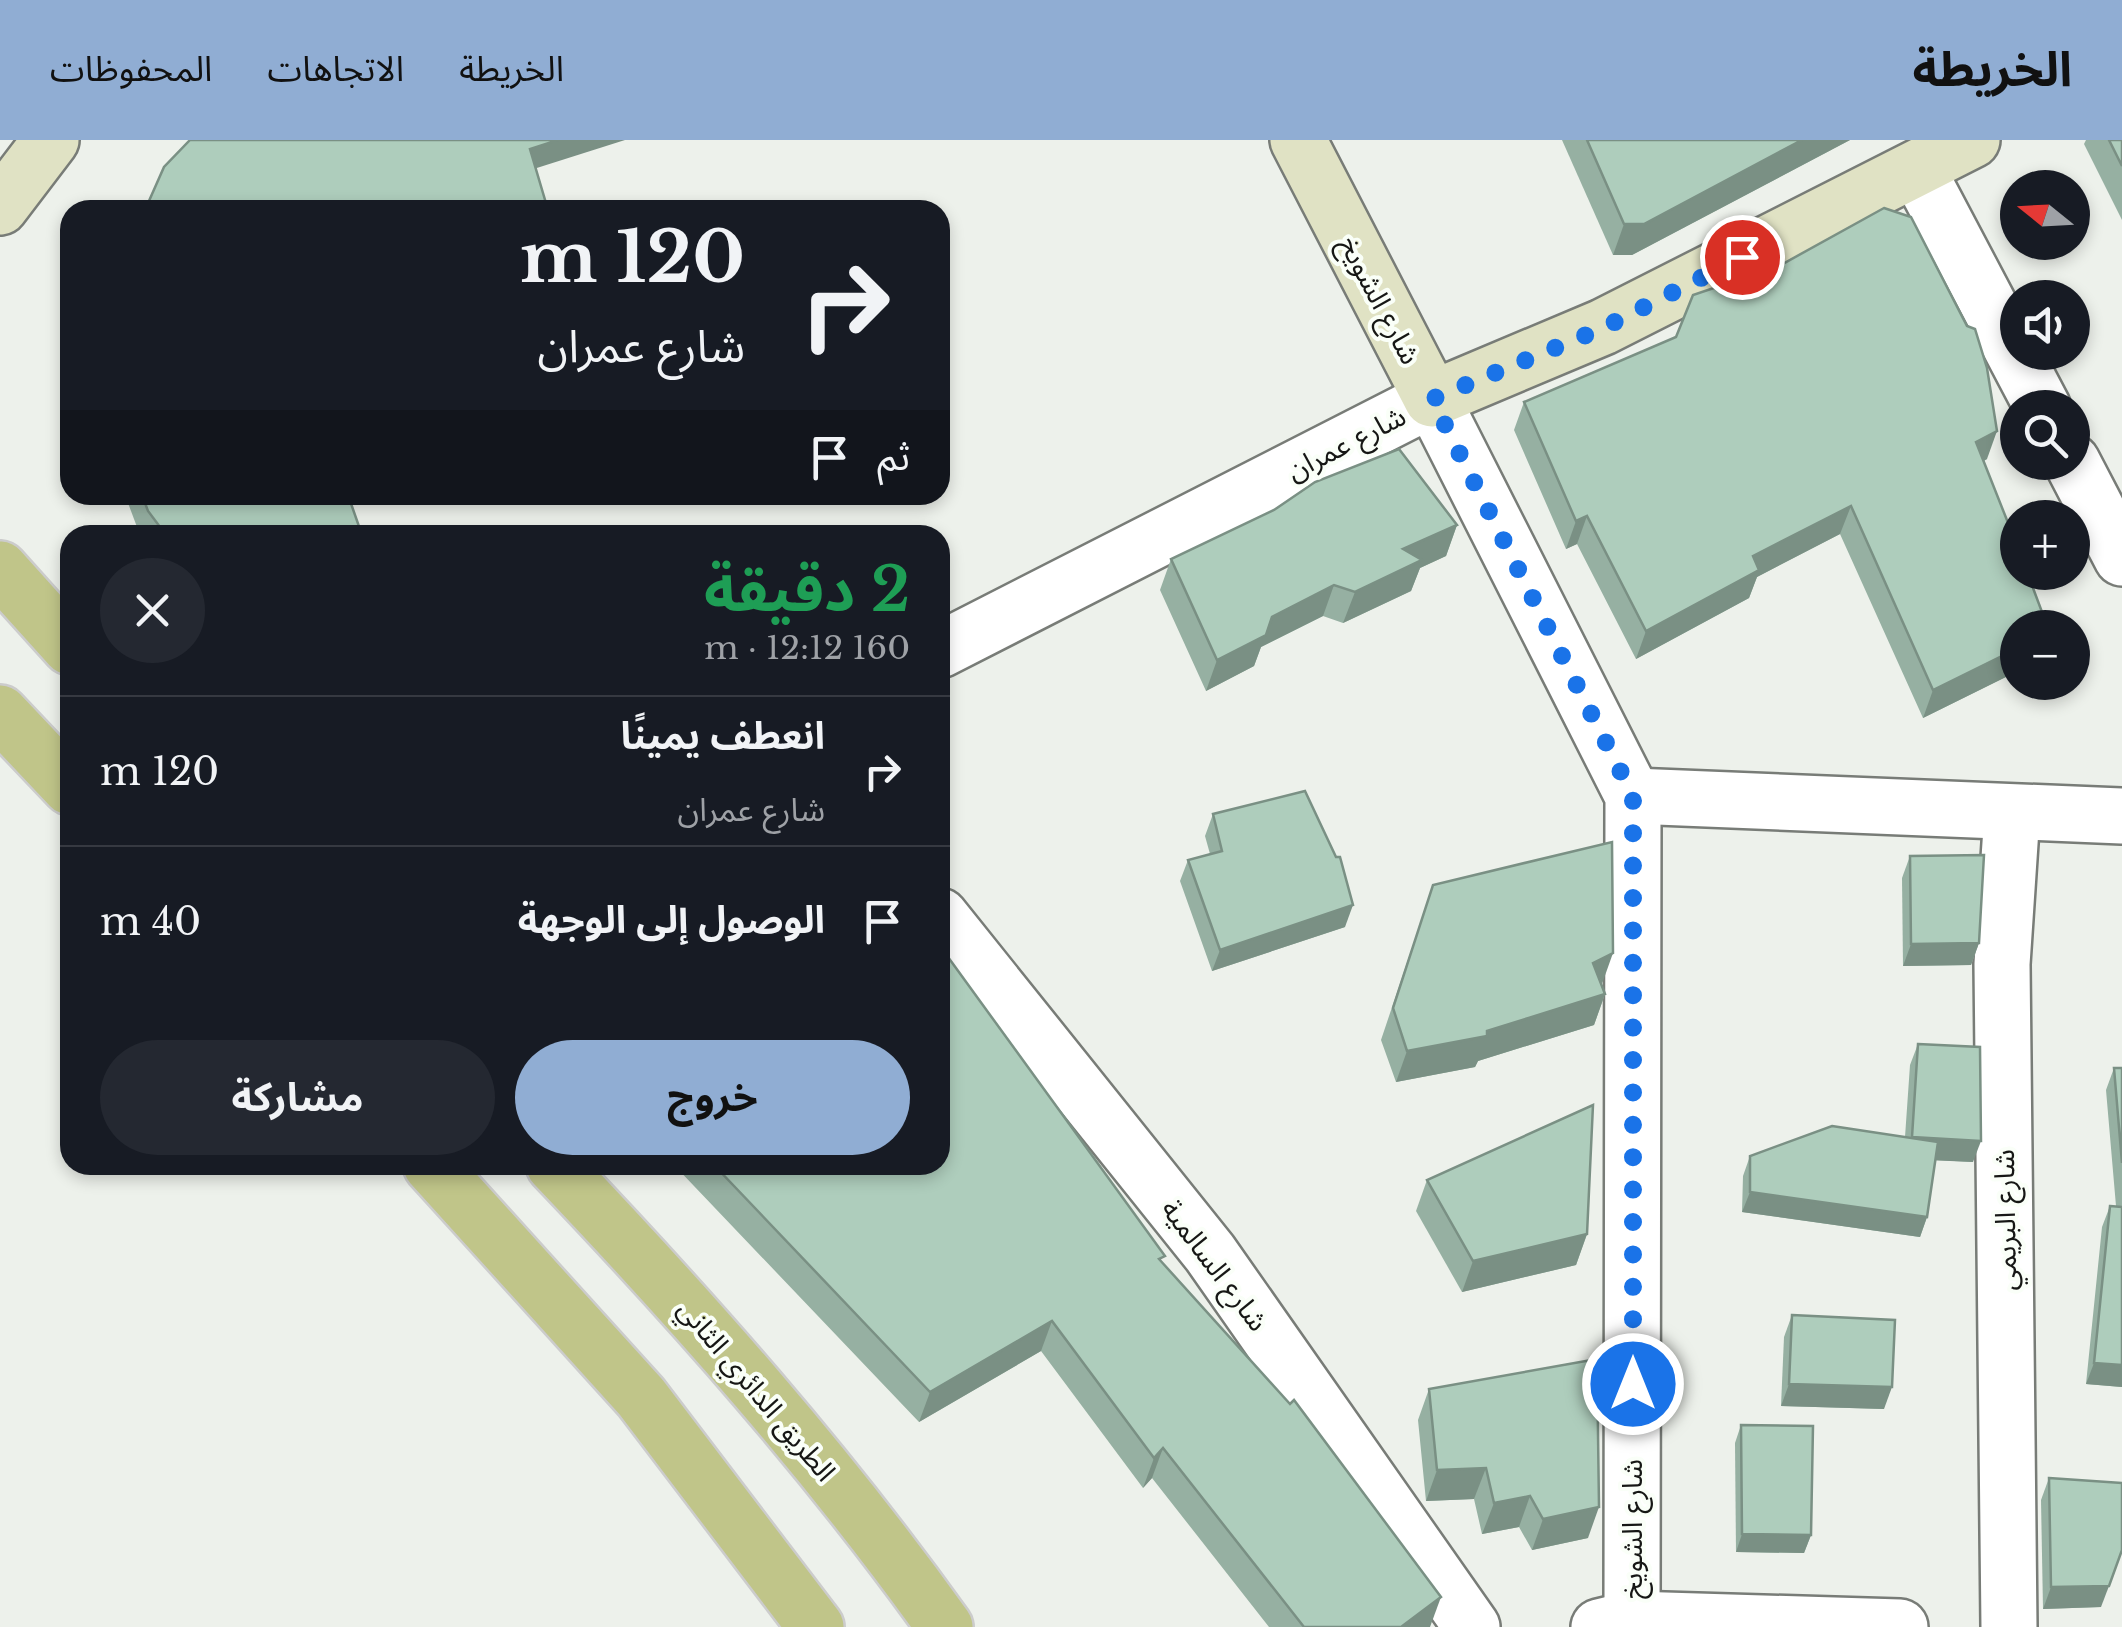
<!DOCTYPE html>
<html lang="ar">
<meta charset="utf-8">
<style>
body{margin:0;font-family:"Libre Baskerville","Noto Sans Arabic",serif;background:#242831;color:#f1f3f6;direction:rtl;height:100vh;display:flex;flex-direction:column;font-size:38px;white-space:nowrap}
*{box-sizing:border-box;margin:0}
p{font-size:32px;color:#9ea1a6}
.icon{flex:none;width:55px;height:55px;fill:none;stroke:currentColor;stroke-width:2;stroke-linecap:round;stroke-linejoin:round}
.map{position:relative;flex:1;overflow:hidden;direction:ltr}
.sheet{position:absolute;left:60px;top:385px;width:890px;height:650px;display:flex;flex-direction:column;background:#171b24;border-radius:30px;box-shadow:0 5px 15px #0003;direction:rtl}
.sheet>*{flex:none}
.guide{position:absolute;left:60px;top:60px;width:890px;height:305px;border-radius:30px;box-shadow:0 5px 15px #0003;direction:rtl;background:#171b24;color:#f1f3f6;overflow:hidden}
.needle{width:65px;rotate:288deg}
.fabs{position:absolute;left:2000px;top:30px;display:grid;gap:20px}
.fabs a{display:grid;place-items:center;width:90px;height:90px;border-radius:50%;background:#171b24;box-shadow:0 5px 15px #0003;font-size:50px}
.pin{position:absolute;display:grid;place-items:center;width:85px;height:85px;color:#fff;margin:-42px;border:5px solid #fff;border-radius:50%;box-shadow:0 2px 10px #0007}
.me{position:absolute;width:110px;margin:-55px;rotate:0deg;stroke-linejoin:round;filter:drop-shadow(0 0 8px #0008)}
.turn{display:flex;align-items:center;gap:35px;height:210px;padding:0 40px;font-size:45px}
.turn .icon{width:130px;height:130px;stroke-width:2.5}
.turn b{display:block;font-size:70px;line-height:85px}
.then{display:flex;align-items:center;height:95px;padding:0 40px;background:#0003;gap:20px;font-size:38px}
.round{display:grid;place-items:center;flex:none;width:105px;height:105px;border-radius:52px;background:#242831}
.overview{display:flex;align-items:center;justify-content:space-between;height:170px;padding:0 40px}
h1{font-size:60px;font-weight:700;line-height:75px;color:#1e9e55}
.action{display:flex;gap:20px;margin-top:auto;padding:20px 40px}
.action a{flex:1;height:115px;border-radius:60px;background:#90add3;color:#111;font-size:40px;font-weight:700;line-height:115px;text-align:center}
.action a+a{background:#242831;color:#f1f3f6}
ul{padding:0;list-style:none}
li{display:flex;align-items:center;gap:30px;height:150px;padding:0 40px;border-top:2px solid #363941}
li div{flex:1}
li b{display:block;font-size:38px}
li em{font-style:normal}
header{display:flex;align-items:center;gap:60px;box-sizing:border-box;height:140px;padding:0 50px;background:#90add3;color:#111}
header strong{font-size:48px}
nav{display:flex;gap:55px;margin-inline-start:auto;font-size:35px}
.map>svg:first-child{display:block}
</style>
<header>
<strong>الخريطة</strong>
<nav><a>الخريطة</a><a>الاتجاهات</a><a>المحفوظات</a></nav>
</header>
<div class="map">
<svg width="2122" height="1487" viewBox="0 0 2122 1487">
<rect width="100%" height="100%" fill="#edf1eb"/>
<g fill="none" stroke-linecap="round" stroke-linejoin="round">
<!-- street casing -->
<g stroke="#787c77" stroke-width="60">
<g id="street">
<polyline points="1917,29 2043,268"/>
<polyline points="2072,322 2122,418"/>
<polyline points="940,510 1432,259 1633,656 1632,1479"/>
<polyline points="1633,656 2122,676"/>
<polyline points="940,776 1210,1113 1472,1487"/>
<polyline points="1599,1487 1632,1479 1900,1487"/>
<polyline points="2009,1487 2002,824 2012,673"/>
</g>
</g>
<!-- secondary casing -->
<g stroke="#787c77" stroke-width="60">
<g id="secondary">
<polyline points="1298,0 1432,259 1603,187 1972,0"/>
<polyline points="0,67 51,0"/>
</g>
</g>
<!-- primary casing -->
<g stroke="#ccc" stroke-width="60">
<g id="primary">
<polyline points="0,429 70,507"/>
<polyline points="0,573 70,647"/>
<polyline points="431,1025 641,1257 816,1487"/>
<path d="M 554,1025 C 693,1171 827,1322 945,1487"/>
</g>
</g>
<!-- street -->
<use href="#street" stroke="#fff" stroke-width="55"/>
<!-- secondary -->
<use href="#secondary" stroke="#e0e2c4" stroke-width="55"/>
<!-- primary -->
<use href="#primary" stroke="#c0c589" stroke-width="55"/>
</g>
<!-- wall -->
<g fill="#96b0a2">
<polygon points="1562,0 1850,0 1632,115 1613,115"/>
<polygon points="2086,0 2122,0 2122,80 2084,4"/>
<polygon points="1524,262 1987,319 1984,321 2018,488 2018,531 1923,578 1840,394 1757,437 1749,458 1636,519 1577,404 1566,409 1514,290"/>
<polygon points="125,355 348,355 362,395 140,395"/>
<polygon points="1457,385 1446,416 1420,428 1411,451 1343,483 1323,476 1261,507 1254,526 1206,551 1160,450 1171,419"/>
<polygon points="1213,674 1345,787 1212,831 1180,741 1188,720 1210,714 1205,696"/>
<polygon points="1910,716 1979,803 1971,825 1903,826 1902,738"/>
<polygon points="1433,745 1601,844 1605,854 1594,885 1478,921 1475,927 1396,942 1381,900"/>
<polygon points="1918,904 1973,1022 1935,1020 1927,1077 1920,1097 1742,1072 1743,1036 1750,1016 1905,997 1910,925"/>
<polygon points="2114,928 2122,928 2122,1247 2086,1244 2102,1087 2110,1066 2116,1066 2106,950"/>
<polygon points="674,1025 940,1025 1162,1122 1430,1487 1269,1487 1152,1338 1143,1348 1041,1211 919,1282"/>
<polygon points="1427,1040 1587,1094 1576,1125 1462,1152 1416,1071"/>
<polygon points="1792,1175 1884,1269 1781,1266 1784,1197"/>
<polygon points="1429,1249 1588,1398 1532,1410 1519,1387 1482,1394 1474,1359 1426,1361 1418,1280"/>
<polygon points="1741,1285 1811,1395 1804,1413 1736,1412 1735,1303"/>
<polygon points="2049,1338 2101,1467 2043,1469 2041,1360"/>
</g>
<!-- shaded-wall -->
<g fill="#7a9084">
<polygon points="558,0 625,0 521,33 530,9"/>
<polygon points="1802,0 1850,0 1632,115 1613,115 1624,84"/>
<polygon points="1997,291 1987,319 1966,330 1976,302"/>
<polygon points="1851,366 1840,394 1757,437 1749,458 1636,519 1646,491 1753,416"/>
<polygon points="1587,376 1577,404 1566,409 1576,381"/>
<polygon points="1457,385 1446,416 1420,428 1411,451 1343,483 1355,452 1403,409"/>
<polygon points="1334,445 1323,476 1261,507 1254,526 1206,551 1217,520 1272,477"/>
<polygon points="2018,508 2018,531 1923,578 1933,550"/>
<polygon points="1353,765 1345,787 1212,831 1220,810"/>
<polygon points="1979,803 1971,825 1903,826 1911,804"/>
<polygon points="1613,813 1602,844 1593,823"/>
<polygon points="1605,854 1594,885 1478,921 1475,927 1396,942 1407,911 1487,891"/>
<polygon points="1912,997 1981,1001 1973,1022 1904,1019"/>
<polygon points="1750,1052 1927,1077 1920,1097 1742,1072"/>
<polygon points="1587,1094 1576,1125 1462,1152 1473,1121"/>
<polygon points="1052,1181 1041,1211 919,1282 930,1252"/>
<polygon points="2094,1223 2122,1225 2122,1247 2086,1244"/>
<polygon points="1789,1244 1892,1247 1884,1269 1781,1266"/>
<polygon points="1163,1308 1152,1338 1143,1348 1154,1318"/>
<polygon points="1486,1328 1474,1359 1426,1361 1437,1330"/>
<polygon points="1530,1356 1519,1387 1482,1394 1494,1363"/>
<polygon points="1599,1367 1588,1398 1532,1410 1543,1379"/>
<polygon points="1742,1394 1811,1395 1804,1413 1736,1412"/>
<polygon points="2109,1446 2101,1467 2043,1469 2051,1447"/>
<polygon points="1441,1457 1430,1487 1401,1487"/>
</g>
<!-- building -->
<g fill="#aecdbc" stroke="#7a9084" stroke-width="2.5">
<polygon points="190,0 558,0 530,9 548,70 145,70 164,27"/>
<polygon points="1587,0 1802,0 1644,84 1624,84"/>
<polygon points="2109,0 2122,0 2122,26"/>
<polygon points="1884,68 1911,77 1967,186 1975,189 1987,228 1997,291 1976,302 2018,408 2018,432 2027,432 2048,488 2018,488 2018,508 1933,550 1851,366 1753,416 1759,430 1646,491 1587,376 1576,381 1524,262 1676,197 1693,155 1779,126"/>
<polygon points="1399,309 1457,385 1403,409 1422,420 1355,452 1334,445 1272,477 1266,495 1217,520 1171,419 1274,370 1315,342"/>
<polygon points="142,355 348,355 362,395 166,395 148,371"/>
<polygon points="1305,651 1336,717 1340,717 1353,765 1220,810 1188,720 1222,711 1213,674"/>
<polygon points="1612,702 1613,813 1593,823 1605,854 1487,891 1487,896 1407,911 1393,868 1433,745"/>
<polygon points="1984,715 1979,803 1911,804 1910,716"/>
<polygon points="940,806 1165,1116 1159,1119 1290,1264 1294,1260 1441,1457 1401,1487 1304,1487 1163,1308 1154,1318 1052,1181 930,1252 714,1025 940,1025"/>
<polygon points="1918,904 1980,907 1981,1001 1912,997"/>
<polygon points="2114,928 2122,928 2122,1023"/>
<polygon points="1593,965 1587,1094 1473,1121 1427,1040"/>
<polygon points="1832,986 1938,1002 1927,1077 1750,1052 1750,1016"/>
<polygon points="2110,1066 2122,1067 2122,1225 2094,1223"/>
<polygon points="1792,1175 1895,1180 1892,1247 1789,1244"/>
<polygon points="1597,1219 1599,1367 1543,1379 1530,1356 1494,1363 1486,1328 1437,1330 1429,1249"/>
<polygon points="1741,1285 1813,1286 1811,1395 1742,1394"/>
<polygon points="2049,1338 2122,1343 2122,1410 2109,1446 2051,1447"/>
</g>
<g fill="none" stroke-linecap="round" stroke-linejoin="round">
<!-- route -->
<polyline stroke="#1a73e8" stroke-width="18" stroke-dasharray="0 32.4" points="1633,1244 1633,656 1432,259 1603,188 1742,117"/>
</g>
<g text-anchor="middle" stroke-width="8" stroke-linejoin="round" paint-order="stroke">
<!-- street labels -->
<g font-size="28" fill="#161715" stroke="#fafff8">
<text transform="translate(1380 160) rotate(62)" y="10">شارع الشويخ</text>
<text transform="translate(1346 303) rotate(-27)" y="10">شارع عمران</text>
<text transform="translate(2005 1080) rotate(-91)" y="10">شارع البريمي</text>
<text transform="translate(1215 1125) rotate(53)" y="10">شارع السالمية</text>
<text transform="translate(757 1250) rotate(50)" y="10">الطريق الدائري الثاني</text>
<text transform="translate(1632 1389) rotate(-90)" y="10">شارع الشويخ</text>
</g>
</g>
</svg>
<div class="fabs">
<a><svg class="needle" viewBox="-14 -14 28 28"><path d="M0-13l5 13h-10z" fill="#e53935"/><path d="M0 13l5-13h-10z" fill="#9ea1a6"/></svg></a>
<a><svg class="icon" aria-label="sound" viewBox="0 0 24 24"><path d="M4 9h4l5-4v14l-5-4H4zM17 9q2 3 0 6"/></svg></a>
<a><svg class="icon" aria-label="search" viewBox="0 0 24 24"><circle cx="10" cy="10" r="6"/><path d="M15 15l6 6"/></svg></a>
<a>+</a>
<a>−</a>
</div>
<div class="pin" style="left:1742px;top:117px;background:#d93025"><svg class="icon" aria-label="arrive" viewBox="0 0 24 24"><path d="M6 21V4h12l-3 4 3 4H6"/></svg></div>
<svg class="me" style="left:1633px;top:1244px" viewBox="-20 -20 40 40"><circle r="17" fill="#1a73e8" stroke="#fff" stroke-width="3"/><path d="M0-11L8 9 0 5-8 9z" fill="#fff"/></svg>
<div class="guide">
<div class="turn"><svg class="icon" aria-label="right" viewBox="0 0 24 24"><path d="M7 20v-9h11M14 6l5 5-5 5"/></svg><div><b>120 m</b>شارع عمران</div></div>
<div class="then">ثم<svg class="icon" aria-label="arrive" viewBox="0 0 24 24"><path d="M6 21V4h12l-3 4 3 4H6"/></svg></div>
</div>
<section class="sheet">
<div class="overview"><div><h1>2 دقيقة</h1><p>160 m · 12:12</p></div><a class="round"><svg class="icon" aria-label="close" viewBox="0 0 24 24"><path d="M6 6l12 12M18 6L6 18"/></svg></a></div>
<ul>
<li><svg class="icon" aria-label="right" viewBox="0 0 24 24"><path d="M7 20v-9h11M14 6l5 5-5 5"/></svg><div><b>انعطف يمينًا</b><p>شارع عمران</p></div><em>120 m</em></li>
<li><svg class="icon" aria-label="arrive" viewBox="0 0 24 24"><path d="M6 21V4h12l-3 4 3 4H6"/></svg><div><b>الوصول إلى الوجهة</b></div><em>40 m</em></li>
</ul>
<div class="action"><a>خروج</a><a>مشاركة</a></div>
</section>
</div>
